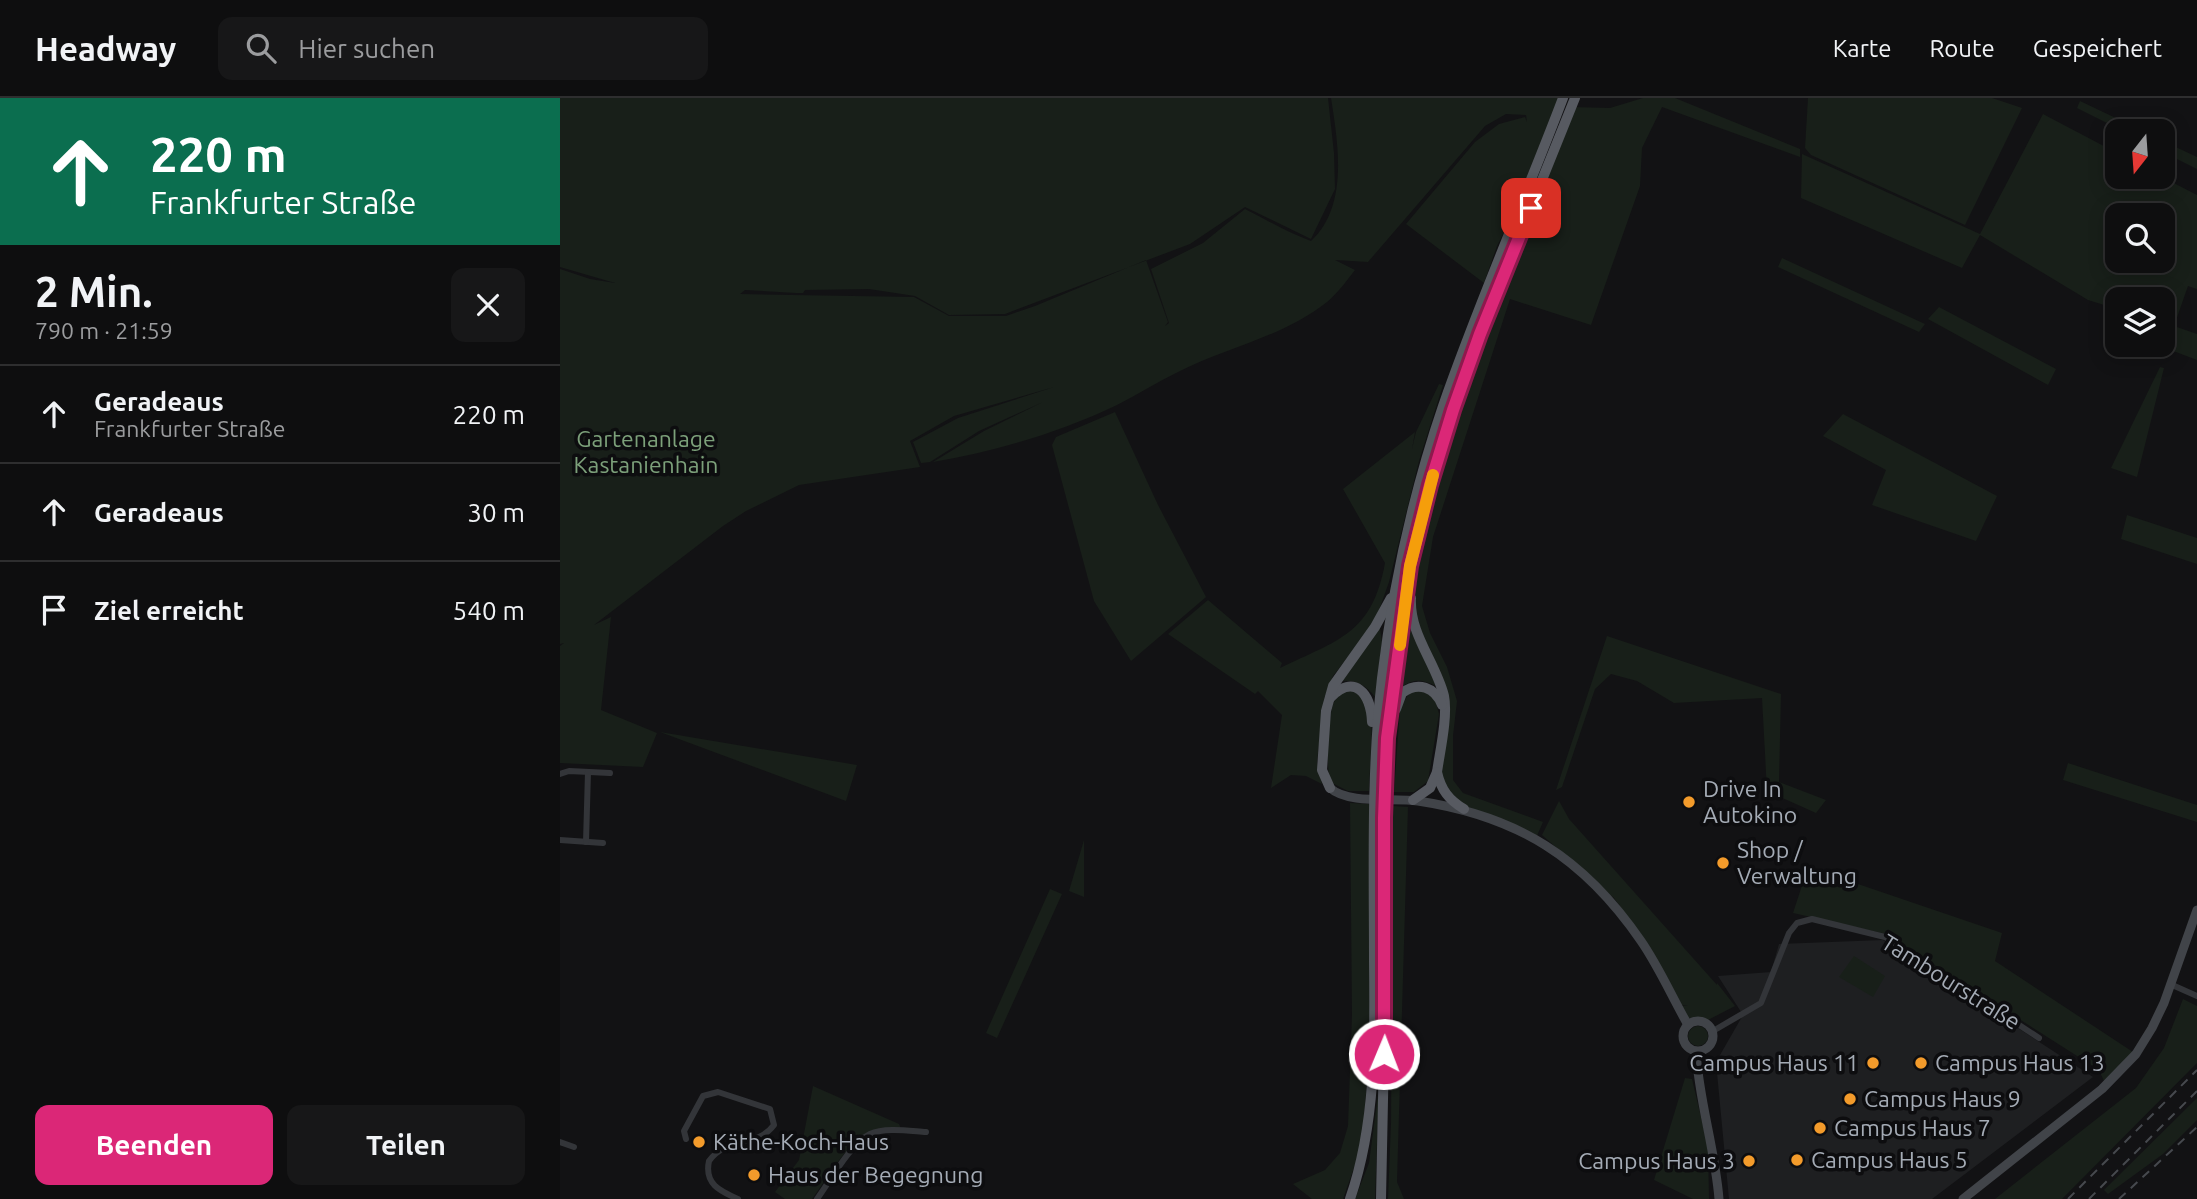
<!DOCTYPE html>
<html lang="de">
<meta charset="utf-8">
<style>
body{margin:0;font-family:Ubuntu,sans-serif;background:#171718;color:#f1f3f6;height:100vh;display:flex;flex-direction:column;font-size:26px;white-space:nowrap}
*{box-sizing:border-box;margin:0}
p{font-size:23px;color:#9b9c9e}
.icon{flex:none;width:38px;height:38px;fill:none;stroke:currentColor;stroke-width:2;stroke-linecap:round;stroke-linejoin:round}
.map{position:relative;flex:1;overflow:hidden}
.drawer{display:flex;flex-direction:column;background:#0e0e0f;width:560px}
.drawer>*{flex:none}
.hud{background:#0b6e4f;color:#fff;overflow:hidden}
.needle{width:46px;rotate:197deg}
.tools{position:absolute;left:1545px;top:21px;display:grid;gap:14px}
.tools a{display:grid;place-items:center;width:70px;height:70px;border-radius:14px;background:#0e0e0f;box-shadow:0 4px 18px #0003,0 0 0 2px #2e2e2f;font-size:35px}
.pin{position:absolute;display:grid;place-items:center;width:60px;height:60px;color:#fff;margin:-30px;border-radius:14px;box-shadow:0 4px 10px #0006}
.me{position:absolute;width:77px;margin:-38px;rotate:1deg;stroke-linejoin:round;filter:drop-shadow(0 0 5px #0008)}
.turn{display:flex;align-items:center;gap:24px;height:147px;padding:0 35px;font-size:32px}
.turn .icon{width:91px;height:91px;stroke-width:2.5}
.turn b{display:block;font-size:49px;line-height:60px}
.round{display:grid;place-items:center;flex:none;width:74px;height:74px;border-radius:14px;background:#171718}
.overview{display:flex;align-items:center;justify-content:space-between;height:119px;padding:0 35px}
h1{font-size:42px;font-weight:700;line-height:52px}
.action{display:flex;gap:14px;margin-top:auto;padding:14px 35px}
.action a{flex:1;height:80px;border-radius:14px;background:#db2777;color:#fff;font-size:28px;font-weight:700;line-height:80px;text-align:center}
.action a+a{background:#171718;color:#f1f3f6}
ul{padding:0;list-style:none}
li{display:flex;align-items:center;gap:21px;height:98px;padding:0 35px;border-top:2px solid #2e2e2f}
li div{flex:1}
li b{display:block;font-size:26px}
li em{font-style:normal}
header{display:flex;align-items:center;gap:42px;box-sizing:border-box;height:98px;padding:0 35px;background:#0e0e0f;border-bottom:2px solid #2e2e2f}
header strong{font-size:33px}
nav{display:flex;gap:38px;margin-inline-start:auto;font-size:24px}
.search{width:490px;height:63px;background:#171718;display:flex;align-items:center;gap:18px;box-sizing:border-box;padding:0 24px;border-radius:14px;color:#9b9c9e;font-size:26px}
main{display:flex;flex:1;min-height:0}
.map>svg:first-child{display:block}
</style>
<header>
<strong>Headway</strong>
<div class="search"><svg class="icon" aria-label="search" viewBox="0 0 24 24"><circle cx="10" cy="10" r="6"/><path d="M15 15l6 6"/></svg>Hier suchen</div>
<nav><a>Karte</a><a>Route</a><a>Gespeichert</a></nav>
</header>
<main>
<section class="drawer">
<div class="hud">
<div class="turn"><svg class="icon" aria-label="ahead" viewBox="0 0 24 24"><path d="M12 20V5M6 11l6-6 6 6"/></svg><div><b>220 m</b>Frankfurter Straße</div></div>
</div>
<div class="overview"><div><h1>2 Min.</h1><p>790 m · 21:59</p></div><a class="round"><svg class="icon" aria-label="close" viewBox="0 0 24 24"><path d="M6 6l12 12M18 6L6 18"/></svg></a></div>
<ul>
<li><svg class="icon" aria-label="ahead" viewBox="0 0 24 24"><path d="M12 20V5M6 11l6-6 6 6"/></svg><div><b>Geradeaus</b><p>Frankfurter Straße</p></div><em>220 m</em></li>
<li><svg class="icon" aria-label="ahead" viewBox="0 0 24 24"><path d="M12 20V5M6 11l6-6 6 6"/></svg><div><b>Geradeaus</b></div><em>30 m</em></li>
<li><svg class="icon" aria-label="arrive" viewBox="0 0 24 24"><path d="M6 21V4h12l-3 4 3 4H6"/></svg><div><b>Ziel erreicht</b></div><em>540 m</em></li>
</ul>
<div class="action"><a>Beenden</a><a>Teilen</a></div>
</section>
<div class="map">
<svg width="1637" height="1101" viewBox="0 0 1637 1101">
<rect width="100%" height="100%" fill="#121214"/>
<!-- built -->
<polygon fill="#1e1f21" points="1323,842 1533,979 1372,1101 1169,1101 1156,964 1183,917 1158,878 1211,874 1219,846"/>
<!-- green -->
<g fill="#181f19" fill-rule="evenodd">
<path d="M 0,0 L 768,0 L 774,55 L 775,91 L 751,141 L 685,109 L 630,146 L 445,216 L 389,217 L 355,198 L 309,191 L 245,192 L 243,195 L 236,195 L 185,192 L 180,196 L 354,199 L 389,218 L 446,218 L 475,208 L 586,162 L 608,224 L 605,228 L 609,225 L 591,171 L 643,145 L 685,111 C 707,122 728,135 751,143 C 789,108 778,45 771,0 L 1003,0 L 974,75 L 937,148 L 924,185 L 846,126 L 915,44 L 939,26 L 965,19 L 967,24 L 966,17 L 946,16 L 925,28 L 808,164 L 775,162 L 795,172 C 787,182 778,195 767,204 C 723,239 667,249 618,274 C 597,284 577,297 557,307 C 498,335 437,353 373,364 L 424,333 L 483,304 L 419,333 L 370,364 L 361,365 L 353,344 L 398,320 L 494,289 L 394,318 L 350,343 L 360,369 L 239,387 L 186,413 L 163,428 L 34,527 L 51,519 L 41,612 L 97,635 L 83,669 L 0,665 L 0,548 L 4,545 L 0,546 L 0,171 L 30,181 L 55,185 L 0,169 Z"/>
<polygon points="1083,0 1115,0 1240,51 1240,59 1102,9 1082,50 1080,88 1031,227 950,201 873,439 862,508 870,535 887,569 897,603 893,638 893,682 903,695 983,724 976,740 904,711 879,683 884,613 851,508 850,468 893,312 1011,9 1050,10"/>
<polygon points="1248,0 1432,0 1462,10 1405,127 1251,57 1245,50"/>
<polygon points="1520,3 1583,33 1563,33 1517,10"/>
<path d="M 1483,16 L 1557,55 L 1558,79 L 1602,79 L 1637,97 L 1637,191 L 1628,188 L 1614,228 L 1637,236 L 1637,262 L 1608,251 L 1614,229 L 1603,225 L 1603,201 L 1558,201 L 1557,211 L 1528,202 L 1420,137 L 1402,170 L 1241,100 L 1242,56 L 1420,136 ZM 1558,117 L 1603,117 L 1603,163 L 1558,163 Z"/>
<polygon points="1603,43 1637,59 1637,71 1603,54"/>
<polygon points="1222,160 1365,226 1359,234 1218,169"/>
<polygon points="1379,209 1496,271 1488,287 1368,221"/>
<polygon points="1600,269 1604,270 1577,379 1551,370"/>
<path d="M 879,286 L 883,287 L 859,363 L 829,484 L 818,515 L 808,533 L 773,578 L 764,601 L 757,664 L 762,686 L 746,678 L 731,677 L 711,690 L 722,617 L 698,593 L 695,596 L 608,536 L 648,502 L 722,565 L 720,570 C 778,542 812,536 825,465 L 783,391 L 855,334 L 852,351 L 856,334 Z"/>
<polygon points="555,314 598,407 646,499 571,563 534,503 492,347 496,339"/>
<polygon points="1283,316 1437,398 1416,443 1312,407 1326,372 1263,338"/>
<polygon points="1567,417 1637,440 1637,466 1561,441"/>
<path d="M 847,514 L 876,588 C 863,582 854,580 842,589 L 839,574 Z"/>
<path d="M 820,530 L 822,544 L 815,599 C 805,586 796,582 780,583 Z"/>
<polygon points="1047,538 1221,596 1219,684 1266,702 1256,715 1207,693 1202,600 1114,605 1077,583 1051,576 1035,591 1002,689 996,692"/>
<path d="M 790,592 C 798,596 806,600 809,610 C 815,628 809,672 809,693 L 788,693 L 770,684 C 766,666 768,624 773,606 C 776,599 783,594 790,592 Z"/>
<polygon points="864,592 875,601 879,616 868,683 854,694 834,694 840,610 850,594"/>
<polygon points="100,634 297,667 286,703"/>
<polygon points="1508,665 1637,707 1637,724 1503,682"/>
<polygon points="999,703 1009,721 1157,887 1157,885 1175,908 1148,922 1127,920 1121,908 1128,907 1121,907 1081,837 1054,800 982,737"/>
<polygon points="790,705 809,706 810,949 803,1031 797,1061 783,1101 752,1101 733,1086 765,1072 780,1055 788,1028 792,917"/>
<polygon points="833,708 848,709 837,1084 844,1101 828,1101 831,1025"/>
<polygon points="524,742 524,799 509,793"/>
<polygon points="1248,769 1442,835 1435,863 1576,956 1544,983 1539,972 1326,836 1233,815"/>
<polygon points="490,791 502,796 437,940 426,935"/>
<polygon points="1294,858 1325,878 1313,899 1279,879"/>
<polygon points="1623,901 1637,908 1637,965 1502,1101 1435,1101 1576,990 1604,950"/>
<circle cx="1138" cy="938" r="10"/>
<polygon points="1125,980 1132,981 1148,1049 1149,1101 1133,1101 1094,1082"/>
<path d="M 253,988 L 339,1026 L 341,1031 C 332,1031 322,1030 314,1032 C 291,1037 266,1083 252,1101 L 225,1101 L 215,1094 L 239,1062 Z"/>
<polygon points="819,989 815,1101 795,1101 809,1065"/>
<polygon points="1637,1000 1637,1022 1603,1056 1548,1096 1544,1092"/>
</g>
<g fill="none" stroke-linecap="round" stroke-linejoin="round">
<!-- minor -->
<g stroke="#333539" stroke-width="6">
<polyline points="0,676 9,673 50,675"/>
<polyline points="0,742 43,745"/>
<polyline points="26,744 28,674"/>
<polyline points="1610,886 1637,898"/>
<polyline points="1153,933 1201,905 1229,835 1237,825 1252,821 1325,839 1479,940"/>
<path d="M 126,1041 L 124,1033 L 143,998 L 158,994 L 210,1011 L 214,1027 C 197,1050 167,1038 149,1063 C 144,1086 160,1093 178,1101"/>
<polyline points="0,1044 14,1049"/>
<path d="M 257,1101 C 271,1082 290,1046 310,1036 C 325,1029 350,1033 366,1034"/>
</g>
<!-- secondary -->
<g stroke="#414449" stroke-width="9">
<path d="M 770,690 C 789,707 834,699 858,703 C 958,718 1024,760 1081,843 C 1099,869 1112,899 1128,927"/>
<circle cx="1138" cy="938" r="15"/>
<path d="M 1136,954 C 1139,1003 1155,1051 1159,1101"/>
<polyline points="1403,1101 1542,991 1576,956 1592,930 1604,905 1637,812"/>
</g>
<!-- trunk -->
<g stroke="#575a61" stroke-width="10">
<path d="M 851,500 C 849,536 876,565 884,598 C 888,618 880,653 877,674 C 881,692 889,702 904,711"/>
<path d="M 770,600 C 794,575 811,595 812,624"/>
<path d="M 836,611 L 842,595 C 858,583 875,589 882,607"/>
<polyline points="770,690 762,672 766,613 773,588 815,529 831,500"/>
<polyline points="853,702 870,690 877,674"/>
<path d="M 790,1101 C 816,1026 815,943 814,864 C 814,769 811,674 822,580 C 833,488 853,396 883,308 C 919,204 964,103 1003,0"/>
<polyline points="821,1101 825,903 824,721 827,640 850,468 870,387 893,312 920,236 1015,0"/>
</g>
<!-- rail -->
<g stroke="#46494e" stroke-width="2" stroke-dasharray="9 7" stroke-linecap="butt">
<polyline points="1508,1101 1637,972"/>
<polyline points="1529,1101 1637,993"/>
<polyline points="1559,1101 1637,1029"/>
</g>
</g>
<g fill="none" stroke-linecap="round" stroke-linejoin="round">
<!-- route casing -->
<g stroke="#8e194d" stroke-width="18">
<polyline id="route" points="824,956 824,720 827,640 850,468 870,387 893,312 920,236 971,110"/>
</g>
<!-- route -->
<use href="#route" stroke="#db2777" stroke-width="12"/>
<!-- slow -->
<polyline stroke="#f59e0b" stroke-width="12" points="840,547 850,468 873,377"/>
</g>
<!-- markers -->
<g fill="#f39b2b" stroke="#0d0d0f" stroke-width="2.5">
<circle cx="1129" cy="704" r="7"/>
<circle cx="1163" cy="765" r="7"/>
<circle cx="1313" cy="965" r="7"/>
<circle cx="1361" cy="965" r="7"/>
<circle cx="1290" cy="1001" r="7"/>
<circle cx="1260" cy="1030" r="7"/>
<circle cx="139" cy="1044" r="7"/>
<circle cx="1237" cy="1062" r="7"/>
<circle cx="1189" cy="1063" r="7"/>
<circle cx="194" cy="1077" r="7"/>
</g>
<g text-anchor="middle" stroke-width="7" stroke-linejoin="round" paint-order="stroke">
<!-- park labels -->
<g font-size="23" fill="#7ca07a" stroke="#0d0d0f">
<text x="86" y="349">Gartenanlage<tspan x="86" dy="26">Kastanienhain</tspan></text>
</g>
<!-- poi labels -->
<g font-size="23" fill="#a4abb5" stroke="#0d0d0f" text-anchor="start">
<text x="1143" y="699">Drive In<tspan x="1143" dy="26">Autokino</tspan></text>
<text x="1177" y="760">Shop /<tspan x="1177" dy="26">Verwaltung</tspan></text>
<text x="1299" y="973" text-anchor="end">Campus Haus 11</text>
<text x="1375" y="973">Campus Haus 13</text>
<text x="1304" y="1009">Campus Haus 9</text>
<text x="1274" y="1038">Campus Haus 7</text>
<text x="153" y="1052">Käthe-Koch-Haus</text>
<text x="1251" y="1070">Campus Haus 5</text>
<text x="1175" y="1071" text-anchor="end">Campus Haus 3</text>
<text x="208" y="1085">Haus der Begegnung</text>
</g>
<!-- street labels -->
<g font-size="23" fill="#a4abb5" stroke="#0d0d0f">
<text transform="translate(1391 884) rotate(32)" y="8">Tambourstraße</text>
</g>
</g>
</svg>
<div class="tools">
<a><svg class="needle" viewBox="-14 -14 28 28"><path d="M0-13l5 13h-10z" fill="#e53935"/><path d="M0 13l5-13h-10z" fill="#9b9c9e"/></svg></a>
<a><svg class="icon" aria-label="search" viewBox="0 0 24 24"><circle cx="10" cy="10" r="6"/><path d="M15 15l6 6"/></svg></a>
<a><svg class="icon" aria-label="layers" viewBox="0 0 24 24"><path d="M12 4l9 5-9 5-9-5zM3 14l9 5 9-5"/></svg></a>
</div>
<div class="pin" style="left:971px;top:110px;background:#d93025"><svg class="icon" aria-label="arrive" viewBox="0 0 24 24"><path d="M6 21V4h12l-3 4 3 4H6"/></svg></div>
<svg class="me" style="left:824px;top:956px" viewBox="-20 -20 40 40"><circle r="17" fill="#db2777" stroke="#fff" stroke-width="3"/><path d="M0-11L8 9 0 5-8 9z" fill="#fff"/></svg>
</div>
</main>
